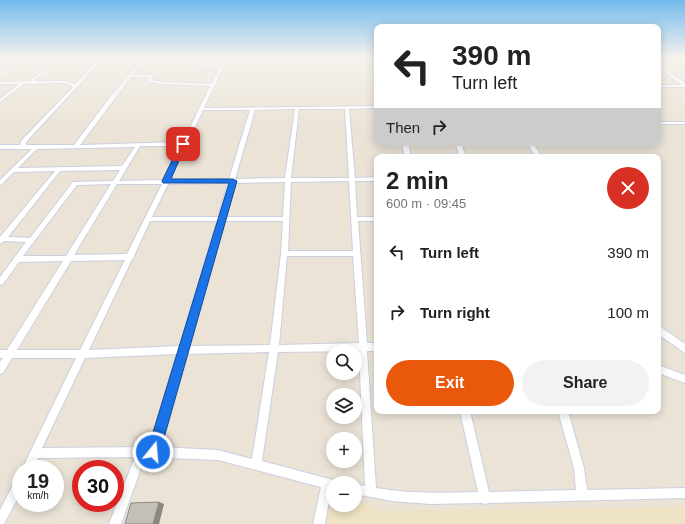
<!DOCTYPE html>
<meta charset="utf-8">
<style>
body{margin:0;font-family:Arial,sans-serif;background:#f2f2f2;color:#222;height:100vh;display:flex;flex-direction:column;font-size:15px;white-space:nowrap}
*{box-sizing:border-box;margin:0}
p{font-size:13px;color:#767676}
.icon{flex:none;width:22px;height:22px;fill:none;stroke:currentColor;stroke-width:2;stroke-linecap:round;stroke-linejoin:round}
.map{position:relative;flex:1;overflow:hidden}
.panel{position:absolute;left:374px;top:154px;width:287px;height:260px;display:flex;flex-direction:column;background:#fff;border-radius:8px;box-shadow:0 2px 10px #0003}
.panel>*{flex:none}
.guide{position:absolute;left:374px;top:24px;width:287px;height:122px;border-radius:8px;box-shadow:0 2px 10px #0003;background:#fff;color:#222;overflow:hidden}
.tools{position:absolute;left:326px;top:344px;display:grid;gap:8px}
.tools a{display:grid;place-items:center;width:36px;height:36px;border-radius:50%;background:#fff;box-shadow:0 2px 10px #0003;font-size:20px}
.speed{position:absolute;left:12px;top:460px;display:flex;gap:8px;font-size:20px;font-weight:700;text-align:center}
.speed>*{display:grid;place-content:center;width:52px;height:52px;border-radius:50%;background:#fff;box-shadow:0 2px 10px #0003;line-height:1}
.speed small{font-size:10px;font-weight:400}
.speed .limit{border:6px solid #d22;background:#fff;color:#111}
.pin{position:absolute;display:grid;place-items:center;width:34px;height:34px;color:#fff;margin:-17px;border-radius:8px;box-shadow:0 2px 6px #0006}
.me{position:absolute;width:44px;margin:-22px;rotate:17deg;stroke-linejoin:round;filter:drop-shadow(0 0 3px #0008)}
.turn{display:flex;align-items:center;gap:14px;height:84px;padding:0 12px;font-size:18px}
.turn .icon{width:52px;height:52px;stroke-width:2.5}
.turn b{display:block;font-size:28px;line-height:34px}
.then{display:flex;align-items:center;height:38px;padding:0 12px;background:#0003;gap:8px;font-size:15px}
.round{display:grid;place-items:center;flex:none;width:42px;height:42px;border-radius:21px;background:#f2f2f2}
.head{display:flex;align-items:center;justify-content:space-between;height:68px;padding:0 12px}
h1{font-size:24px;font-weight:800;line-height:30px}
.button{display:flex;gap:8px;margin-top:auto;padding:8px 12px}
.button a{flex:1;height:46px;border-radius:24px;background:#ea580c;color:#fff;font-size:16px;font-weight:800;line-height:46px;text-align:center}
.button a+a{background:#f2f2f2;color:#222}
ul{padding:0;list-style:none}
li{display:flex;align-items:center;gap:12px;height:60px;padding:0 12px}
li div{flex:1}
li b{display:block;font-size:15px}
li em{font-style:normal}
.map>svg:first-child{display:block}
</style>
<div class="map">
<svg width="685" height="524" viewBox="0 0 685 524">
<rect width="100%" height="100%" fill="#eae3d6"/>
<!-- education -->
<polygon fill="#eee3c4" points="332,493 333,505 355,505 355,501 387,511 685,507 685,524 326,524"/>
<g fill="none" stroke-linecap="round" stroke-linejoin="round">
<!-- minor casing -->
<g stroke="#cccfe1" stroke-width="2">
<g id="minor">
<polygon points="22,58 26,58 0,77 0,74"/>
<path d="M 57,58 L 61,58 L 34,81 L 65,81 L 75,84 L 100,58 L 104,58 L 26,142 L 26,145 L 74,145 L 111,96 L 143,58 L 147,58 L 133,75 L 150,75 L 152,76 L 152,80 L 164,82 L 211,84 L 220,67 L 180,64 L 178,63 L 180,62 L 221,65 L 224,58 L 228,58 L 227,60 L 377,59 L 377,61 L 226,62 L 204,108 L 377,106 L 377,108 L 349,109 L 355,178 L 377,177 L 377,181 L 355,181 L 357,217 L 377,217 L 377,221 L 358,221 L 367,343 L 377,343 L 377,351 L 367,351 L 376,488 C 410,494 444,493 478,492 L 460,411 L 470,411 L 489,492 L 576,490 L 574,468 L 558,411 L 568,411 L 584,468 L 587,490 L 685,488 L 685,498 L 488,503 L 485,504 L 482,503 L 430,504 L 392,501 L 355,494 L 355,484 L 365,486 L 359,351 L 278,352 L 262,461 L 337,481 L 337,483 L 333,483 L 333,490 L 331,490 L 325,524 L 313,524 L 321,487 L 218,460 L 145,457 L 121,524 L 109,524 L 135,457 L 38,458 L 32,469 L 22,469 L 76,358 L 12,358 L 3,373 L 0,374 L 0,362 L 3,358 L 0,358 L 0,350 L 7,350 L 63,261 L 19,262 L 3,284 L 0,285 L 0,277 L 26,242 L 4,241 L 0,244 L 0,237 L 55,171 L 14,172 L 2,184 L 0,185 L 0,180 L 32,149 L 0,149 L 0,145 L 20,145 L 21,141 L 73,87 L 64,83 L 24,84 L 0,102 L 0,99 L 19,84 L 0,84 L 0,82 L 30,81 ZM 131,77 L 148,77 L 149,82 L 164,84 L 210,86 L 183,142 L 80,145 ZM 295,109 L 285,178 L 235,179 L 255,110 ZM 299,109 L 345,109 L 349,178 L 291,178 ZM 203,110 L 250,110 L 229,179 L 170,180 ZM 140,146 L 181,146 L 164,180 L 119,181 ZM 135,147 L 122,166 L 18,168 L 37,149 ZM 120,170 L 113,181 L 73,182 L 30,238 L 8,237 L 60,171 ZM 349,181 L 353,251 L 288,251 L 291,182 ZM 285,182 L 283,217 L 224,217 L 234,183 ZM 228,183 L 218,217 L 152,217 L 168,184 ZM 111,184 L 66,256 L 23,256 L 77,185 ZM 117,184 L 162,184 L 127,254 L 74,255 ZM 150,221 L 217,221 L 180,346 L 89,350 L 132,259 L 134,257 L 134,256 ZM 223,221 L 283,221 L 281,254 L 270,345 L 188,346 ZM 287,256 L 353,256 L 359,343 L 279,345 ZM 125,260 L 80,350 L 17,350 L 71,261 ZM 269,352 L 252,459 L 218,450 L 159,447 L 186,354 ZM 177,354 L 149,447 L 42,448 L 85,358 Z"/>
<polygon points="658,64 685,83 685,87 658,87 658,85 682,85 658,67"/>
<rect x="658" y="122" width="27" height="2"/>
<polygon points="402,143 408,143 411,157 405,157"/>
<polygon points="455,143 461,143 466,157 460,157"/>
<polygon points="527,143 533,143 542,157 536,157"/>
<polygon points="658,325 685,344 685,353 658,334"/>
<polygon points="658,365 685,375 685,383 658,373"/>
<polygon points="21,476 21,492 4,524 0,524 0,510 17,477"/>
</g>
</g>
<!-- minor -->
<use href="#minor" fill="#fff" fill-rule="evenodd"/>
</g>
<!-- shaded-wall -->
<polygon fill="#8a8680" points="159,502 164,504 159,524 153,524"/>
<!-- building -->
<polygon fill="#c5c0b7" stroke="#8a8680" points="159,502 153,524 125,524 131,503"/>
<!-- sky -->
<linearGradient id="sky" x2="0" y2="1"><stop stop-color="#72bbed"/><stop offset="0.44" stop-color="#f6f2ed"/><stop offset="1" stop-color="#f6f2ed" stop-opacity="0"/></linearGradient>
<rect width="685" height="131" fill="url(#sky)"/>
<!-- route -->
<polygon fill="#1a73e8" stroke="#114b97" points="183,142 186,144 171,179 233,179 237,181 160,452 158,457 153,458 149,457 147,452 229,183 163,183 162,181 180,144"/>
</svg>
<div class="tools">
<a><svg class="icon" aria-label="search" viewBox="0 0 24 24"><circle cx="10" cy="10" r="6"/><path d="M15 15l6 6"/></svg></a>
<a><svg class="icon" aria-label="layers" viewBox="0 0 24 24"><path d="M12 4l9 5-9 5-9-5zM3 14l9 5 9-5"/></svg></a>
<a>+</a>
<a>−</a>
</div>
<div class="speed"><div>19<small>km/h</small></div><div class="limit">30</div></div>
<div class="pin" style="left:183px;top:144px;background:#d93025"><svg class="icon" aria-label="arrive" viewBox="0 0 24 24"><path d="M6 21V4h12l-3 4 3 4H6"/></svg></div>
<svg class="me" style="left:153px;top:452px" viewBox="-20 -20 40 40"><circle r="17" fill="#1a73e8" stroke="#fff" stroke-width="3"/><path d="M0-11L8 9 0 5-8 9z" fill="#fff"/></svg>
<div class="guide">
<div class="turn"><svg class="icon" aria-label="left" viewBox="0 0 24 24"><path d="M17 20v-9H6M10 6l-5 5 5 5"/></svg><div><b>390 m</b>Turn left</div></div>
<div class="then">Then<svg class="icon" aria-label="right" viewBox="0 0 24 24"><path d="M7 20v-9h11M14 6l5 5-5 5"/></svg></div>
</div>
<section class="panel">
<div class="head"><div><h1>2 min</h1><p>600 m · 09:45</p></div><a class="round" style="background:#d93025;color:#fff"><svg class="icon" aria-label="close" viewBox="0 0 24 24"><path d="M6 6l12 12M18 6L6 18"/></svg></a></div>
<ul>
<li><svg class="icon" aria-label="left" viewBox="0 0 24 24"><path d="M17 20v-9H6M10 6l-5 5 5 5"/></svg><div><b>Turn left</b></div><em>390 m</em></li>
<li><svg class="icon" aria-label="right" viewBox="0 0 24 24"><path d="M7 20v-9h11M14 6l5 5-5 5"/></svg><div><b>Turn right</b></div><em>100 m</em></li>
</ul>
<div class="button"><a>Exit</a><a>Share</a></div>
</section>
</div>
